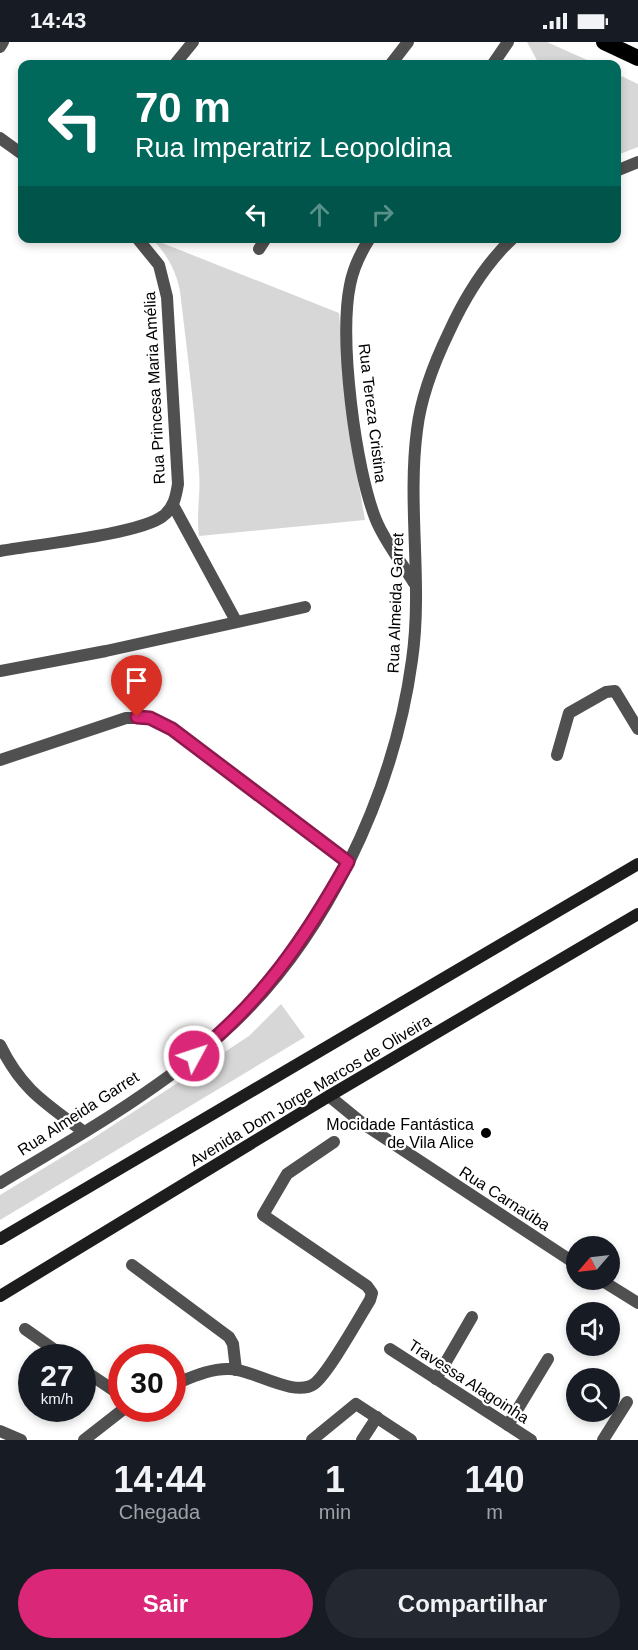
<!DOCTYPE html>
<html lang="pt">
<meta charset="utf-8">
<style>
body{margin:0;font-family:Helvetica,sans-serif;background:#242831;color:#f1f3f6;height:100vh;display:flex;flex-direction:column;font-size:22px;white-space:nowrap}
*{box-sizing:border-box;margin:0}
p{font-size:20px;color:#9ea1a6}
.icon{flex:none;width:33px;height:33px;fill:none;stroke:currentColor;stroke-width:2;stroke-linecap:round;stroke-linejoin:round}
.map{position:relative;height:1398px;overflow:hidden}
.details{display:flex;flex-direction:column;background:#171b24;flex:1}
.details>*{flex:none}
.top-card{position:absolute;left:18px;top:18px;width:603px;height:183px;border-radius:12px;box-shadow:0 3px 9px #0003;background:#00695c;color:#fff;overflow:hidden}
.needle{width:39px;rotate:242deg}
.controls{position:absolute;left:566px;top:1194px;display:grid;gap:12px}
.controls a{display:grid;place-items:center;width:54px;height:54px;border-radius:50%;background:#171b24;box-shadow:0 3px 9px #0003;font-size:30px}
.speed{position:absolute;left:18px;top:1302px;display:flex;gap:12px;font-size:30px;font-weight:700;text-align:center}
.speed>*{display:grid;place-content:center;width:78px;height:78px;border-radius:50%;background:#171b24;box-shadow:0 3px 9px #0003;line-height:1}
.speed small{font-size:15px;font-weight:400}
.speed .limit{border:9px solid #d22;background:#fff;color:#111}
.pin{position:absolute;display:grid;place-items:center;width:51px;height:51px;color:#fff;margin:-62px -26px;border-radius:50% 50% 50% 0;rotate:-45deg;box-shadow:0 0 6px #0007}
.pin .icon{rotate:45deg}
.me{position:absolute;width:66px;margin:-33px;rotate:50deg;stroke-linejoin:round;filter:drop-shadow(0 0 4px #0008)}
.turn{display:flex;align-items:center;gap:21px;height:126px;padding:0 18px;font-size:27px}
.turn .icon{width:78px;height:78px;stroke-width:2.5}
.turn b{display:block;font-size:42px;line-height:51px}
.lanes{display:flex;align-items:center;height:57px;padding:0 18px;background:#0003;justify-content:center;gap:30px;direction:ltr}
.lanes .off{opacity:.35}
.eta{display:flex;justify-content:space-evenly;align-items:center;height:102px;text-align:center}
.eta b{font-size:36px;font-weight:600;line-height:42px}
.cta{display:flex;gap:12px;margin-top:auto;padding:12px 18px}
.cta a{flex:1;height:69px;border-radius:36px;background:#db2777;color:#fff;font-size:24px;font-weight:600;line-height:69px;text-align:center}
.cta a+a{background:#242831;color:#f1f3f6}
.status{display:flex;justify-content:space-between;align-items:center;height:42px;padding:0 30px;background:#171b24;direction:ltr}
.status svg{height:16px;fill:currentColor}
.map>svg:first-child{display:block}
</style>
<div class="status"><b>14:43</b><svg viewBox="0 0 49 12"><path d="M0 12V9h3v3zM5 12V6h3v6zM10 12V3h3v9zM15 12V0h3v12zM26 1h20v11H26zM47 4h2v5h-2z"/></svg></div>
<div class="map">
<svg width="638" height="1398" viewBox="0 0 638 1398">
<rect width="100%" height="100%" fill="#fff"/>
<!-- green -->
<g fill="#d7d7d7">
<polygon points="527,0 547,0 596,22 539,22"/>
<polygon points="617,32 638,42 638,105 617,113"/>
<path d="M 152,197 L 339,271 L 350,392 L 365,478 L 199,494 C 196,472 201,451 199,429 C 195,369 187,309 180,249 C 176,229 167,212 152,197 Z"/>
<polygon points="281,962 305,995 0,1178 0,1153 95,1095 249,994"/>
</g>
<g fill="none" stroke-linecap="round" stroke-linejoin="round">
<!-- service -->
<g stroke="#505050" stroke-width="12">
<polyline points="391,22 408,0"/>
<polyline points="259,207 266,196"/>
<polyline points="173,463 236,579"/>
<polyline points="0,629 106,609 305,565"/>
<polyline points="557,713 569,671 606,650 615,649 638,687"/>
</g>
<!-- minor -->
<g stroke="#505050" stroke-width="12">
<polyline points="175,22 193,0"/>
<polyline points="493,22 508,0"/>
<polyline points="0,96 22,112"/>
<polyline points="616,129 638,120"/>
<path d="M 370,196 C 361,210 353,227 350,243 C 339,297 355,426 376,478 C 385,500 402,521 414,541"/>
<path d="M 0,509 C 33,503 141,492 163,474 C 174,466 176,454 178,442 L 167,255 L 159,223 L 137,196"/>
<polyline points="0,718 126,676 150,676 172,687 348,820"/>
<path d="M 0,1003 C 22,1048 45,1061 84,1090"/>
<polyline points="329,1054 362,1081 576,1222"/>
<path d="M 0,1141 C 75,1096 158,1049 224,990 C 325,899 394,751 412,618 C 423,542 407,464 417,388 C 421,354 434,321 449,290 C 465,255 484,223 513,196"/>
<polyline points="132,1223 229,1295 233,1302 236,1328"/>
<polyline points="601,1238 638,1261"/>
<polyline points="25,1287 66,1316"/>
<polyline points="390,1307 531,1398"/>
<polyline points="82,1327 122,1354"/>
<polyline points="436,1337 472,1275"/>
<path d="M 172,1343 C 190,1336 210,1326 230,1327 C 252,1327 294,1356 314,1342 C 328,1332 359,1276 370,1258 L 372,1251 L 367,1244 L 263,1173 L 287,1132 L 334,1100"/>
<polyline points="508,1383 548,1317"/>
<polyline points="0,1389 21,1398"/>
<polyline points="84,1398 125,1366"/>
<polyline points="312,1398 356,1362 411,1398"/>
<polyline points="362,1398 377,1375"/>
<polyline points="603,1398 627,1360"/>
</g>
<!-- tertiary -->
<polyline stroke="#505050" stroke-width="12" points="0,5 3,0"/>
<!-- secondary -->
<g stroke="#1d1d1d" stroke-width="12">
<polyline points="0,1197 638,822"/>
<polyline points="0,1254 329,1054 638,872"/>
</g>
<!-- trunk -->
<polyline stroke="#000" stroke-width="16" points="604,0 638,16"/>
</g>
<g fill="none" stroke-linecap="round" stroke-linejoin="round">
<!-- route casing -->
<g stroke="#8e194d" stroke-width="15">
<path id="route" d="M 137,675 L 150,676 L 172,687 L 348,820 C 305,897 263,958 194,1014"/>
</g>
<!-- route -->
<use href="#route" stroke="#db2777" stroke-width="10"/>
</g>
<!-- markers -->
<circle fill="#000" stroke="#fff" stroke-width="2" cx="486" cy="1091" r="6"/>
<g text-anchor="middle" stroke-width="4.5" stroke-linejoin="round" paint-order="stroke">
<!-- street labels -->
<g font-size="16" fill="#000" stroke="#fff">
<text transform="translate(154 346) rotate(-93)" y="6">Rua Princesa Maria Amélia</text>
<text transform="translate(373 371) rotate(83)" y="6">Rua Tereza Cristina</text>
<text transform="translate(395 561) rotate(-88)" y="6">Rua Almeida Garret</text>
<text transform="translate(310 1048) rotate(-31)" y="6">Avenida Dom Jorge Marcos de Oliveira</text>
<text transform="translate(78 1071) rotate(-33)" y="6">Rua Almeida Garret</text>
<text transform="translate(505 1156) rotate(33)" y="6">Rua Carnaúba</text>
<text transform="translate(469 1339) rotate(33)" y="6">Travessa Alagoinha</text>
</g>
<!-- poi labels -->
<g font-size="16" fill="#000" stroke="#fff" text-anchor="end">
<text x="474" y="1088">Mocidade Fantástica<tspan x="474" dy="18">de Vila Alice</tspan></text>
</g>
</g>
</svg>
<div class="controls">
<a><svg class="needle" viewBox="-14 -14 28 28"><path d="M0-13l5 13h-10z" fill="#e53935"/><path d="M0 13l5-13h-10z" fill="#9ea1a6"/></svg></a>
<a><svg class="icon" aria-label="sound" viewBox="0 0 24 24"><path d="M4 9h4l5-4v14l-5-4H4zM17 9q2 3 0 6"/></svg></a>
<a><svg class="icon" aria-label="search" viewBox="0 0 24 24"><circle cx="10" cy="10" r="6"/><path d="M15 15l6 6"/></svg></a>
</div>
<div class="speed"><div>27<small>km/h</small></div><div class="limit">30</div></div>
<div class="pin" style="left:137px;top:675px;background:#d93025"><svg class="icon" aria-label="arrive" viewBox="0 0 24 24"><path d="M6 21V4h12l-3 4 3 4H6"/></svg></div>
<svg class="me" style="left:194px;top:1014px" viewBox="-20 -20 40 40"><circle r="17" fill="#db2777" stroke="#fff" stroke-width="3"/><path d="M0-11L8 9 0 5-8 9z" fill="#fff"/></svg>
<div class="top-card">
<div class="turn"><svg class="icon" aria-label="left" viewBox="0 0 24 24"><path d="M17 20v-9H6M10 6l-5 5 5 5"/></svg><div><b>70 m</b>Rua Imperatriz Leopoldina</div></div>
<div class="lanes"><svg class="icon" aria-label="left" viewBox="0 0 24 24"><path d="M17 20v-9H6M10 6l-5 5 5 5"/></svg><svg class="icon off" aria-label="ahead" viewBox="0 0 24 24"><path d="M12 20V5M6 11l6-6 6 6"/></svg><svg class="icon off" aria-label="right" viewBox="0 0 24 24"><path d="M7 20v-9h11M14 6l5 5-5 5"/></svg></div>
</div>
</div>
<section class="details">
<div class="eta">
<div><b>14:44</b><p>Chegada</p></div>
<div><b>1</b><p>min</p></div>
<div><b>140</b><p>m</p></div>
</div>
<div class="cta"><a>Sair</a><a>Compartilhar</a></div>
</section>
